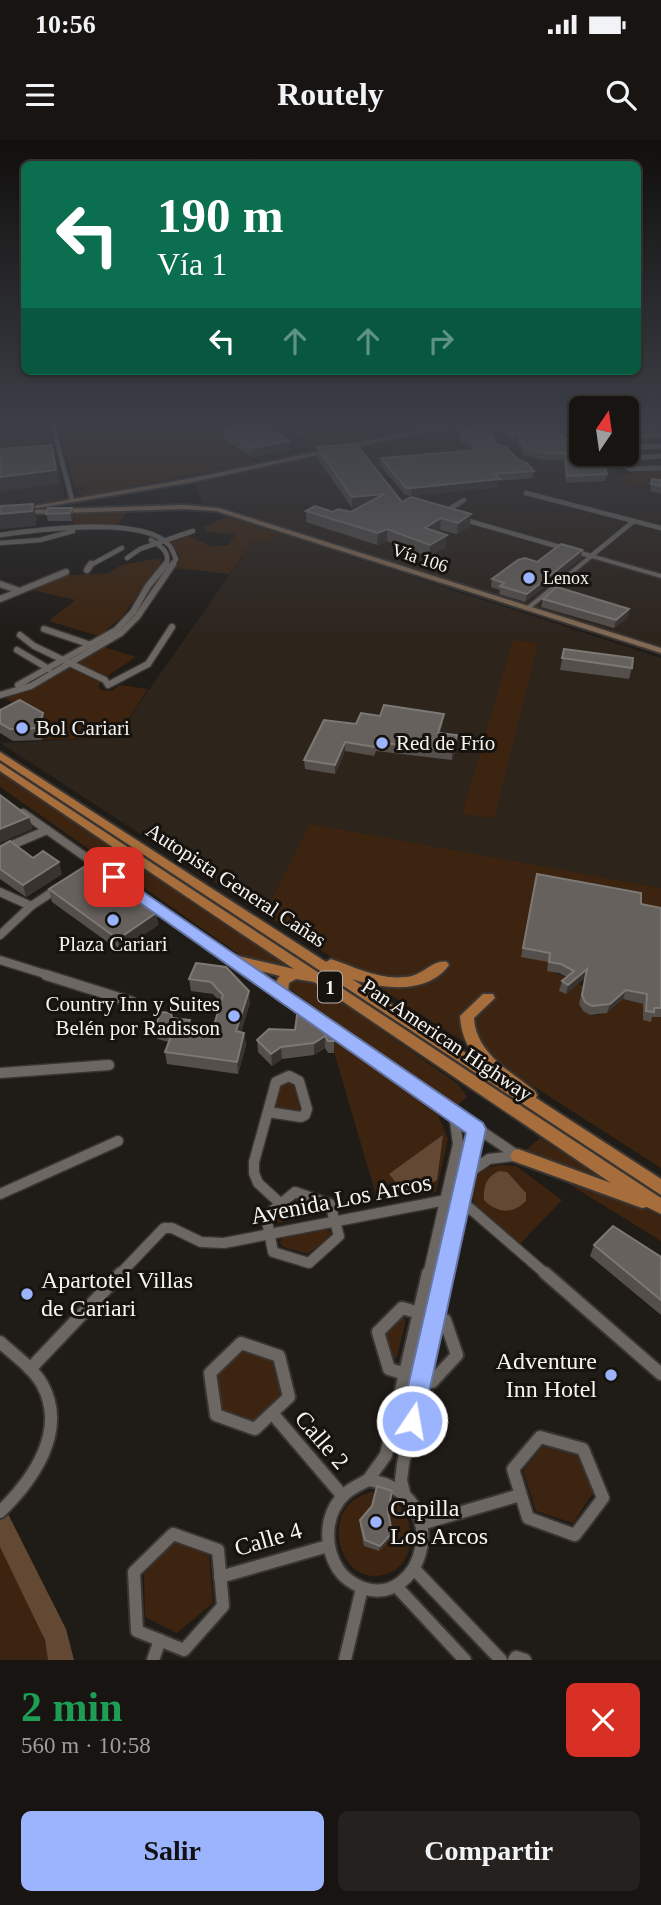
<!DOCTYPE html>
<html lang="es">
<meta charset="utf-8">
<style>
body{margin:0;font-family:"Times New Roman",serif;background:#24211f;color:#f1f3f6;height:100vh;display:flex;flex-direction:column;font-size:26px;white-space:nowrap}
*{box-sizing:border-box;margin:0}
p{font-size:23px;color:#9e9e9f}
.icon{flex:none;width:38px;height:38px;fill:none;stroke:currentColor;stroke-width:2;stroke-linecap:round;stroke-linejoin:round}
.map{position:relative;height:1520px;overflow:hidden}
.drawer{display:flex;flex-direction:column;background:#171411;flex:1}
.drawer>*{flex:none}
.top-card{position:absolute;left:21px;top:21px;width:620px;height:214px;border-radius:10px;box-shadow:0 2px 5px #0004,0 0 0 2px #363331;background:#0b6e4f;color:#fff;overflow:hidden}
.needle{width:46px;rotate:13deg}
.controls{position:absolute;left:569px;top:256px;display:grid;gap:14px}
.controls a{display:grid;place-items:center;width:70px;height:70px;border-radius:10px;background:#171411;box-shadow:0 2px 5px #0004,0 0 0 2px #363331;font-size:35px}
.pin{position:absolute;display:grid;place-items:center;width:60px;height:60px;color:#fff;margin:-30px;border-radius:14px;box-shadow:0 4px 10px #0006}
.me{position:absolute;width:77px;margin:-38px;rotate:12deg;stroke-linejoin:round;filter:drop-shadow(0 0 5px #0008)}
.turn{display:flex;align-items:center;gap:24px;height:147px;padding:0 21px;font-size:32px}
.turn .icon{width:91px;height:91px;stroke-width:2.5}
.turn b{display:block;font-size:49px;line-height:60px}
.lanes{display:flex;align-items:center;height:66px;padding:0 21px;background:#0003;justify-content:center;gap:35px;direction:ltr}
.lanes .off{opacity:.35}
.round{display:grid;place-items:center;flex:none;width:74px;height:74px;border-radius:10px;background:#24211f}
.headline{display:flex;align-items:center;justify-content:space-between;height:119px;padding:0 21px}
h1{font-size:42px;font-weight:700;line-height:52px;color:#1e9e55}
.primary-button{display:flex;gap:14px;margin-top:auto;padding:14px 21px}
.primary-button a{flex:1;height:80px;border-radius:10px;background:#9bb4fd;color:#111;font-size:28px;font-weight:700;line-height:80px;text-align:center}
.primary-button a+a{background:#24211f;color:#f1f3f6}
.status{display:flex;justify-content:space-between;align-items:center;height:49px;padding:0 35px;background:#171411;direction:ltr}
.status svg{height:19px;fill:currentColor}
header{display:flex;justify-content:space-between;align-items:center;height:91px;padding:0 21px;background:#171411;font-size:32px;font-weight:700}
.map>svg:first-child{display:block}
</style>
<div class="status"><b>10:56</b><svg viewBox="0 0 49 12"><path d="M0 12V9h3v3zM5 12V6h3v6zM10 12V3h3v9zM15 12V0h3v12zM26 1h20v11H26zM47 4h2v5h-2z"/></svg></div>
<header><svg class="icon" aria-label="menu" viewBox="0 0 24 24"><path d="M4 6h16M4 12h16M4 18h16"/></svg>Routely<svg class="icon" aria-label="search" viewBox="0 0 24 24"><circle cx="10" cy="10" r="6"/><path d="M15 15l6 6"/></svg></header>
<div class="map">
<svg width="661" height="1520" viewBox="0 0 661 1520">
<rect width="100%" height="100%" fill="#1f1b17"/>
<!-- built -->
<g fill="#2d241c">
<polygon points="0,286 49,286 65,359 0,369"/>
<polygon points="460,286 571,286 581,296 581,313 597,313 625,342 661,348 661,508 227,368 202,364 195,342"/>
<polygon points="281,394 661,518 661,748 310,685 264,774 0,603 115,598 254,400 265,403"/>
</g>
<!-- green -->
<g fill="#3c2410">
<polygon points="58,286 201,286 256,323 85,355 76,352 84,351 82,346 75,347"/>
<polygon points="283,286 395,286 403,290 320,309"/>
<polygon points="661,330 661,348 625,342 619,336 636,332"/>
<polygon points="129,370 116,386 73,385 76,373"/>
<polygon points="228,377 281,394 265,403 254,400 229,434 175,428 180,417 170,401 189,395 211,407 229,405 235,394 205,392 206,389 202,387"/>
<polygon points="162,418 159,427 121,478 98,496 49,481 75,460 28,449 61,436 109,433 121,425"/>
<polygon points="513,500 538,503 494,678 462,674"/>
<polygon points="104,507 136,517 106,537 77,524"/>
<polygon points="69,528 100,541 99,547 101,550 112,551 120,545 148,549 115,598 42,600 46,583 2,556"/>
<polygon points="0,630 297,831 250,822 0,647"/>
<path d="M 310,684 L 661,748 L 661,778 L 551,823 L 546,829 L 570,839 L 560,850 L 565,854 L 578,844 L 586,847 L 579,864 C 588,885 613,873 622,859 L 643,864 L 650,870 L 661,867 L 661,1028 L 264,774 Z"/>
<polygon points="292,837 313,842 458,944 467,957 457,966 289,849"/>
<polygon points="329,895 438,975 448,999 436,1052 378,1062"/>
<polygon points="282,941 294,941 298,947 300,973 272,969"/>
<polygon points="540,998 617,1049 524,1012"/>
<path d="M 502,1025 L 516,1026 L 562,1060 L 519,1105 C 495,1085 427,1035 502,1025 Z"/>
<polygon points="543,1028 661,1075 661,1101"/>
<polygon points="296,1059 323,1067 325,1070 322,1074 279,1083 274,1080 276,1074"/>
<polygon points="326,1089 331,1092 331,1096 308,1114 283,1107 280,1103 282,1098"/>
<polygon points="400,1177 406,1180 397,1216 394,1219 385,1194"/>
<polygon points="243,1211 274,1220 280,1256 256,1281 223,1270 217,1236"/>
<polygon points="543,1306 578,1315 594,1351 573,1383 536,1371 523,1331"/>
<path d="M 373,1352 L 387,1377 L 391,1357 C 418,1375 419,1427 383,1435 C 336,1446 317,1362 373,1352 Z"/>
<polygon points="0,1366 47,1509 49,1520 0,1520"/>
<polygon points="173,1402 209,1415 213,1463 177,1493 145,1477 144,1434"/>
</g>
<!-- water -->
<g fill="#634833">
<polygon points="443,995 437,1040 422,1048 404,1052 389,1034"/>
<path d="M 499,1031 L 507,1032 L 526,1053 L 526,1061 C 512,1075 497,1073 484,1060 C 483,1047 486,1037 499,1031 Z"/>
</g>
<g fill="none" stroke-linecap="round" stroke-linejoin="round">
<!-- river -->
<polygon fill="#634833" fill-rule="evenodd" points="0,1370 8,1374 66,1489 74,1520 48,1520 45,1500 0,1407"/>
<!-- minor-far4 casing -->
<g stroke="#393533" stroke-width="6">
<g id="minor-far4">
<polyline points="53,286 72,360"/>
<polyline points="626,288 648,287 659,295 626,298"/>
<polyline points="626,308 661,306"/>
<polyline points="612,313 630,329 661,328"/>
<polyline points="619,319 661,316"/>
<polyline points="526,353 661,388"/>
<polyline points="443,373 464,360"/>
<polyline points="462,379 591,416 634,381"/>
<path d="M 0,395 C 36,390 143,375 169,405 C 172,408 174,415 176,419 L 172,426"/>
<path d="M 151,400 C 161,406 172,413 165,426"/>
<polyline points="0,403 40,400 73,391"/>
<polyline points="127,418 140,409 193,391"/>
<polyline points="89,426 122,408"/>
</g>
</g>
<!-- minor-far3 casing -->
<g stroke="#393533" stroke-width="9">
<g id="minor-far3">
<polyline points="87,430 91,424"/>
<polyline points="0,444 17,450"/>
<polyline points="0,459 66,432"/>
<polyline points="44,489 91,505"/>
<polyline points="20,495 34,506 105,540 108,545 148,524 172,487"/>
<polyline points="17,510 49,529"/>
<polyline points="18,545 116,490 133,472 148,446 166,424"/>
<polyline points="0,555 31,546 121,493 137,477 173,424"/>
</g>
</g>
<!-- minor-far2 casing -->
<g stroke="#393533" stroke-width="11">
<g id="minor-far2">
<polyline points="23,673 255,836"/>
<polyline points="0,710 47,690"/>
<polyline points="0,752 31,766"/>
<polyline points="0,795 31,766 57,749"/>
<polyline points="0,820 51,836"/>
</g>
</g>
<!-- minor-far1 casing -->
<g stroke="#393533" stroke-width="13">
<g id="minor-far1">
<polyline points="46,835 132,862"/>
<polyline points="252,835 307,873"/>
<polyline points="323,884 518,1016"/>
<polyline points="0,933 109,925"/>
<polyline points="268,972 301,977 305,975 307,969 299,941 289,936 276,942 254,1022 254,1033 258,1043 281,1064"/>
<polyline points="467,1034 489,1019 515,1016"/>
<polygon points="295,1052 330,1064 339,1096 309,1123 273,1112 266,1076"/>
<polyline points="0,1054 118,1001"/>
<polyline points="119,1135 164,1088 172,1088 201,1102 224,1103 446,1060 465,1064 547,1135"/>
<polyline points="428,1135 458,1004 454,974"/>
<polyline points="444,1135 476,989"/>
</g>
</g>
<!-- minor casing -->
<g stroke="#393533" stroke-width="16">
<g id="minor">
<polyline points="545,1133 661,1234"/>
<polygon points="402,1168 445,1180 457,1215 432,1242 389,1229 378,1192"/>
<path d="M 0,1202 C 14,1215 32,1227 42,1244 C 68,1291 33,1340 0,1372"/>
<polygon points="241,1203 279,1216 289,1257 255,1289 216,1275 210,1233"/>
<polyline points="30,1229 121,1133"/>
<polyline points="272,1273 341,1354"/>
<polygon points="540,1297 583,1309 603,1358 575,1395 528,1378 513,1329"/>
<polyline points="368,1340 386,1315 428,1133"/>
<path d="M 368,1340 C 457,1353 423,1469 363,1448 C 353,1444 344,1438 338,1429 C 323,1405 325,1373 345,1354 C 351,1348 361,1344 368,1340 Z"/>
<polyline points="404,1353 401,1340 403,1324 445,1133"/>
<polyline points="421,1384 520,1355"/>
<polygon points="173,1394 218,1410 223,1466 184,1510 137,1491 134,1432"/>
<polyline points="414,1429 501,1520"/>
<polyline points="220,1437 328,1406"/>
<polyline points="396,1446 465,1520"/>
<polyline points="153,1520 160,1500"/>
<polyline points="345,1520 362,1448"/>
<polyline points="514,1520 516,1517 525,1520"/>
</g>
</g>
<!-- tertiary casing -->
<g stroke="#393533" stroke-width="3">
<polygon id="tertiary" points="591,414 661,434 661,438 592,418 530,469 526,469 526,467"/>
</g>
<!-- secondary casing -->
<g stroke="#393533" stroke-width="4">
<g id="secondary">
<polygon points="440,286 449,286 193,342 37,368 34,366 193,338"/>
<polygon points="184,365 219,368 661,508 661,513 216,371 184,369 0,375 0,371"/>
</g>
</g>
<!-- trunk casing -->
<g stroke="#393533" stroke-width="4">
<g id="trunk">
<path d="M 0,612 L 326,822 L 331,819 C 358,828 382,842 412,836 C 424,833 435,819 447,822 L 449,825 C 427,855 383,849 352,839 L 480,922 C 467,908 461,894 460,876 L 483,854 L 493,854 L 495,858 L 474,878 C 476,913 510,931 535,951 L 537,955 L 536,958 L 661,1039 L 661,1055 L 0,620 Z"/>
<path d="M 0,623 L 661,1058 L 661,1074 L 647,1067 L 642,1068 L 513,1021 L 510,1016 L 513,1011 L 518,1009 L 611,1043 L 314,842 L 296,839 L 289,843 L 287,859 L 277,859 C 274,852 275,840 280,836 L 229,823 L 227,820 L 229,817 L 234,815 L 294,829 L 0,631 Z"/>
</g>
</g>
<!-- minor-far4 -->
<use href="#minor-far4" stroke="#6c6762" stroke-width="4.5"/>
<!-- minor-far3 -->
<use href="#minor-far3" stroke="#6c6762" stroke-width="6"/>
<!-- minor-far2 -->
<use href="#minor-far2" stroke="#6c6762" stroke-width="8"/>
<!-- minor-far1 -->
<use href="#minor-far1" stroke="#6c6762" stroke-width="10"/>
<!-- minor -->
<use href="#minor" stroke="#6c6762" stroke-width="12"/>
<!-- tertiary -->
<use href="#tertiary" fill="#6c6762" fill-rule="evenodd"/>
<!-- secondary -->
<use href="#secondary" fill="#826a54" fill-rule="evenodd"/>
<!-- trunk -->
<use href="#trunk" fill="#a76e3c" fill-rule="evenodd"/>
</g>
<!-- wall -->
<g fill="#544f4b">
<polygon points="476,286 479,286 497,305 534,331 533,338 499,341 499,347 411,356 405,355 380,325 381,318 472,310 467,304 462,304 459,296 460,290 477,289"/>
<polygon points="500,286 567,286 566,291 558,292 607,334 605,341 566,343 564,320 543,320 524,315 517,302 513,302 500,289"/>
<polygon points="223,290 290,311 277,312 251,317 224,299"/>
<polygon points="317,307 402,362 470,386 457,394 440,390 436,392 446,407 429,417 387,401 377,405 306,382 306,371 351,372 359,367 352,368 317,318"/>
<polygon points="652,339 661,340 661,354 650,351"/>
<polygon points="72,368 73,375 72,381 48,381 46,374"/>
<polygon points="582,410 581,418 525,462 499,454 500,450 491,447 492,439 537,422"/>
<polygon points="543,459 629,469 627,478 614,488 541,467"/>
<polygon points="564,509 632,528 629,539 560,530"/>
<polygon points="0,570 46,585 42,600 13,601 0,593"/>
<polygon points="380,576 443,582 440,593 457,595 456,604 452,620 376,611 374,616 345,611 335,634 305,629 304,620 356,584"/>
<polygon points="0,707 33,718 62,734 26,757 0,739"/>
<polygon points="537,734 641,764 661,768 661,877 652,877 651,882 643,880 643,864 623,859 607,873 590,875 583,871 579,864 585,838 566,854 559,851 562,841 567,837 559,833 547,831 548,822 521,817"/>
<polygon points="117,745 119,757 114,761 156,773 158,785 120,811 52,762 49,749"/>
<polygon points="196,823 250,863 241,892 244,893 246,905 238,934 167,924 165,912 169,902 157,899 155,887 212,892 221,863 213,854 191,851 189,839"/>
<polygon points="298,868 334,901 334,913 328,913 325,908 314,915 282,919 272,926 258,912 257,900 295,890"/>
<polygon points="594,1105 661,1117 661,1175 590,1116"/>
<polygon points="388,1372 391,1399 379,1411 364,1406 360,1386 360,1380"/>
</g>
<!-- shaded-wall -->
<g fill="#38332f">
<polygon points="552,286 567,286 566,291 551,292"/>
<polygon points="514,295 518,295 517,302 513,302"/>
<polygon points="289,301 290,311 277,312 251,317 251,308 277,303"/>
<polygon points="52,305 59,344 0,352 0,337"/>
<polygon points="500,339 499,347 411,356 412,348"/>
<polygon points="384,354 383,365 352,368 352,357"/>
<polygon points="33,364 37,379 35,386 0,389 0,374"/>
<polygon points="72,368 73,375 72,381 70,373"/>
<polygon points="471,374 470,386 457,394 458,383"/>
<polygon points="441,378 440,390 424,400 425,388"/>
<polygon points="387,389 387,401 377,405 378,393"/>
<polygon points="447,395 446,407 429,417 430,405"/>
<polygon points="582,410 581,418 525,462 527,454"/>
<polygon points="629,469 627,478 614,488 616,480"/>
<polygon points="43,573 46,585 42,600 39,588"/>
<polygon points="444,574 443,582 437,601 438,593"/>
<polygon points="457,595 456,604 452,620 452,611"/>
<polygon points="345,602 345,611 335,634 335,625"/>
<polygon points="29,677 33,689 0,703 0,689"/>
<polygon points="59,722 62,734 26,757 23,745"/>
<polygon points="117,745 119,757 106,766 103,754"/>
<polygon points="156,773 158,785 120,811 118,799"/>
<polygon points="587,829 585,838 566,854 568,845"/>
<polygon points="626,850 623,859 607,873 610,864"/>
<polygon points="249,851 250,863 237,904 236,891"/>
<polygon points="190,880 192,892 186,890"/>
<polygon points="244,893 246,905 238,934 237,922"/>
<polygon points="325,896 325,908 314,915 314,903"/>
<polygon points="281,907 282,919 272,926 271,914"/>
<polygon points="392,1393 391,1399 379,1411 380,1406"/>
</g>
<!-- building -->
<g fill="#66615d" stroke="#7c7874" stroke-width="2">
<polygon points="244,286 264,286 289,301 277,303 251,308 223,290"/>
<polygon points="479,286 488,286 497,305 506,307 517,319 528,324 534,331 494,334 500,339 412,348 406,348 381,318 478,310 468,297 463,297 460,290 480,289"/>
<polygon points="504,286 552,286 566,299 577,299 581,301 581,313 593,313 605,327 607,334 567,336 565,313 544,313 525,308 518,295 514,295"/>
<polygon points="356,304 402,362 411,357 471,374 458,383 441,378 425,388 447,395 430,405 387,389 378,393 306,371 315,366 333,372 338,369 351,372 384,354 352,357 317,307"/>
<polygon points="52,305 56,330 0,337 0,309"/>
<polygon points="652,339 661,340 661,346 651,344"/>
<polygon points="33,364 32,371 0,374 0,366"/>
<polygon points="48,368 72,368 70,373 46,374"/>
<polygon points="561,404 582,410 527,454 500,446 504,443 492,439 518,420 525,418 537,422"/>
<polygon points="557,447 629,469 616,480 543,459"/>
<polygon points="564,509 633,518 632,528 562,518"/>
<polygon points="20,560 43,573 39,588 10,589 0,583 0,570"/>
<polygon points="384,565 444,574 438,593 457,595 452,611 376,602 374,607 345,602 335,625 304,620 324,580 356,584 361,573 380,576"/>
<polygon points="0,655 29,677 0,689"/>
<polygon points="10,701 33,718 43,711 59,722 23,745 0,729 0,707"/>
<polygon points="87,725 117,745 103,754 115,762 127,754 156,773 118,799 49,749"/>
<polygon points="537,734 641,753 641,764 661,768 661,868 654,868 654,872 646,871 647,854 626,850 610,864 592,866 585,862 582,855 587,829 568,845 562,841 574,831 561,824 549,822 550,813 523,808"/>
<polygon points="196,823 226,827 249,851 236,891 244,893 237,922 165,912 173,891 155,887 161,872 171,873 172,878 190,880 186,890 212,892 223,855 211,842 189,839"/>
<polygon points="303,867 330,885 334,901 328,901 325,896 314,903 281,907 271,914 257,900 269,889 295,890 298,868"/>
<polygon points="613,1086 661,1117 661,1160 594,1105"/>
<polygon points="377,1346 392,1351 388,1371 392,1393 380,1406 365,1400 360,1380 372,1366"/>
</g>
<!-- sky -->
<linearGradient id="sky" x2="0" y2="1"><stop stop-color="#110f0d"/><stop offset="0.57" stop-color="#3c3f47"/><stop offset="1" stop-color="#3c3f47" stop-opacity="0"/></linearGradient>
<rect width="661" height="499" fill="url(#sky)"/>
<!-- route -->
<polygon fill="#9bb4fd" stroke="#6575a4" stroke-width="2" points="114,732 483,983 486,989 421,1290 412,1294 403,1290 400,1281 466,993 109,741 107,737"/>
<!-- markers -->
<g fill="#9bb4fd" stroke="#16120e" stroke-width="2.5">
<circle cx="529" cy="438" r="7"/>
<circle cx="22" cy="588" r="7"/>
<circle cx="382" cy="603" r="7"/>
<circle cx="113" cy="780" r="7"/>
<circle cx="234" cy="876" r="7"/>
<circle cx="27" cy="1154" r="7"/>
<circle cx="611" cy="1235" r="7"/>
<circle cx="376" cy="1382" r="7"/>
</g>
<g text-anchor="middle" stroke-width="6" stroke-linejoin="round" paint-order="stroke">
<!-- far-street labels -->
<g font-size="18" fill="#f7f3f1" stroke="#16120e">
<text transform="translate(420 418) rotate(18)" y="6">Vía 106</text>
</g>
<!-- far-poi labels -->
<g font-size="18" fill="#f7f3f1" stroke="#16120e" text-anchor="start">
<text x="543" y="444">Lenox</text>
</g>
<!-- shield labels -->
<rect fill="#16120e" stroke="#b4b0ad" stroke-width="2" x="318" y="831.5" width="24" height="31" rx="5"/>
<g font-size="19" font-weight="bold" fill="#f7f3f1">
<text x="330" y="854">1</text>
</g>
<!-- poi labels -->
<g font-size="21" fill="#f7f3f1" stroke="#16120e" text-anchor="start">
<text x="36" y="595">Bol Cariari</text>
<text x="396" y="610">Red de Frío</text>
<text x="113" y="811" text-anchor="middle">Plaza Cariari</text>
<text x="220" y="871" text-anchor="end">Country Inn y Suites<tspan x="220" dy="24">Belén por Radisson</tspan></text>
</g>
<!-- street labels -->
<g font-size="21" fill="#f7f3f1" stroke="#16120e">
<text transform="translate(236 745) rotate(33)" y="7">Autopista General Cañas</text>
<text transform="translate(447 900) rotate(34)" y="7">Pan American Highway</text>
</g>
<!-- near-street labels -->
<g font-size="24" fill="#f7f3f1" stroke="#16120e">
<text transform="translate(341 1059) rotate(-11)" y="8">Avenida Los Arcos</text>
<text transform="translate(322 1300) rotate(49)" y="8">Calle 2</text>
<text transform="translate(268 1399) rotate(-16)" y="8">Calle 4</text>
</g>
<!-- near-poi labels -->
<g font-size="24" fill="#f7f3f1" stroke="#16120e" text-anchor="start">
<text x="41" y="1148">Apartotel Villas<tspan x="41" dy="28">de Cariari</tspan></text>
<text x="597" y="1229" text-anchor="end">Adventure<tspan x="597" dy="28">Inn Hotel</tspan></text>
<text x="390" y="1376">Capilla<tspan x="390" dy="28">Los Arcos</tspan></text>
</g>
</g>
</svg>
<div class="controls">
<a><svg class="needle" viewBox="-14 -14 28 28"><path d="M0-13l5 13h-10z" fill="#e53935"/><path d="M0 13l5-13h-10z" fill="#9e9e9f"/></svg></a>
</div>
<div class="pin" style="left:114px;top:737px;background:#d93025"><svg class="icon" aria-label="arrive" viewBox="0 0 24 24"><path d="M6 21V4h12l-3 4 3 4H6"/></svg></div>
<svg class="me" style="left:412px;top:1281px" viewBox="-20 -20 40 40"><circle r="17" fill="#9bb4fd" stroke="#fff" stroke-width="3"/><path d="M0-11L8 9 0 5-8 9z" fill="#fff"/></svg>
<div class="top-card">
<div class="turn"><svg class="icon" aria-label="left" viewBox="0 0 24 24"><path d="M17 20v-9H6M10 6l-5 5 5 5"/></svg><div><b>190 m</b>Vía 1</div></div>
<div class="lanes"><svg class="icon" aria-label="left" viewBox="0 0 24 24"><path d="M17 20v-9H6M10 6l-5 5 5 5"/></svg><svg class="icon off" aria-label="ahead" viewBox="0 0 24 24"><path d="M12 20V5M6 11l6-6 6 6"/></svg><svg class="icon off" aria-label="ahead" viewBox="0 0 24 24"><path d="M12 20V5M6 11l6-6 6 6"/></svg><svg class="icon off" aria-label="right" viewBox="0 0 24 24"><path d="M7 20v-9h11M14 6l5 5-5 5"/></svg></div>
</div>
</div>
<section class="drawer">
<div class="headline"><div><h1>2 min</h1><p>560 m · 10:58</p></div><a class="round" style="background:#d93025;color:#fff"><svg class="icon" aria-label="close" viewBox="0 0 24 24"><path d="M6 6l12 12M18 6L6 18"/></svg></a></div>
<div class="primary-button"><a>Salir</a><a>Compartir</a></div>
</section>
